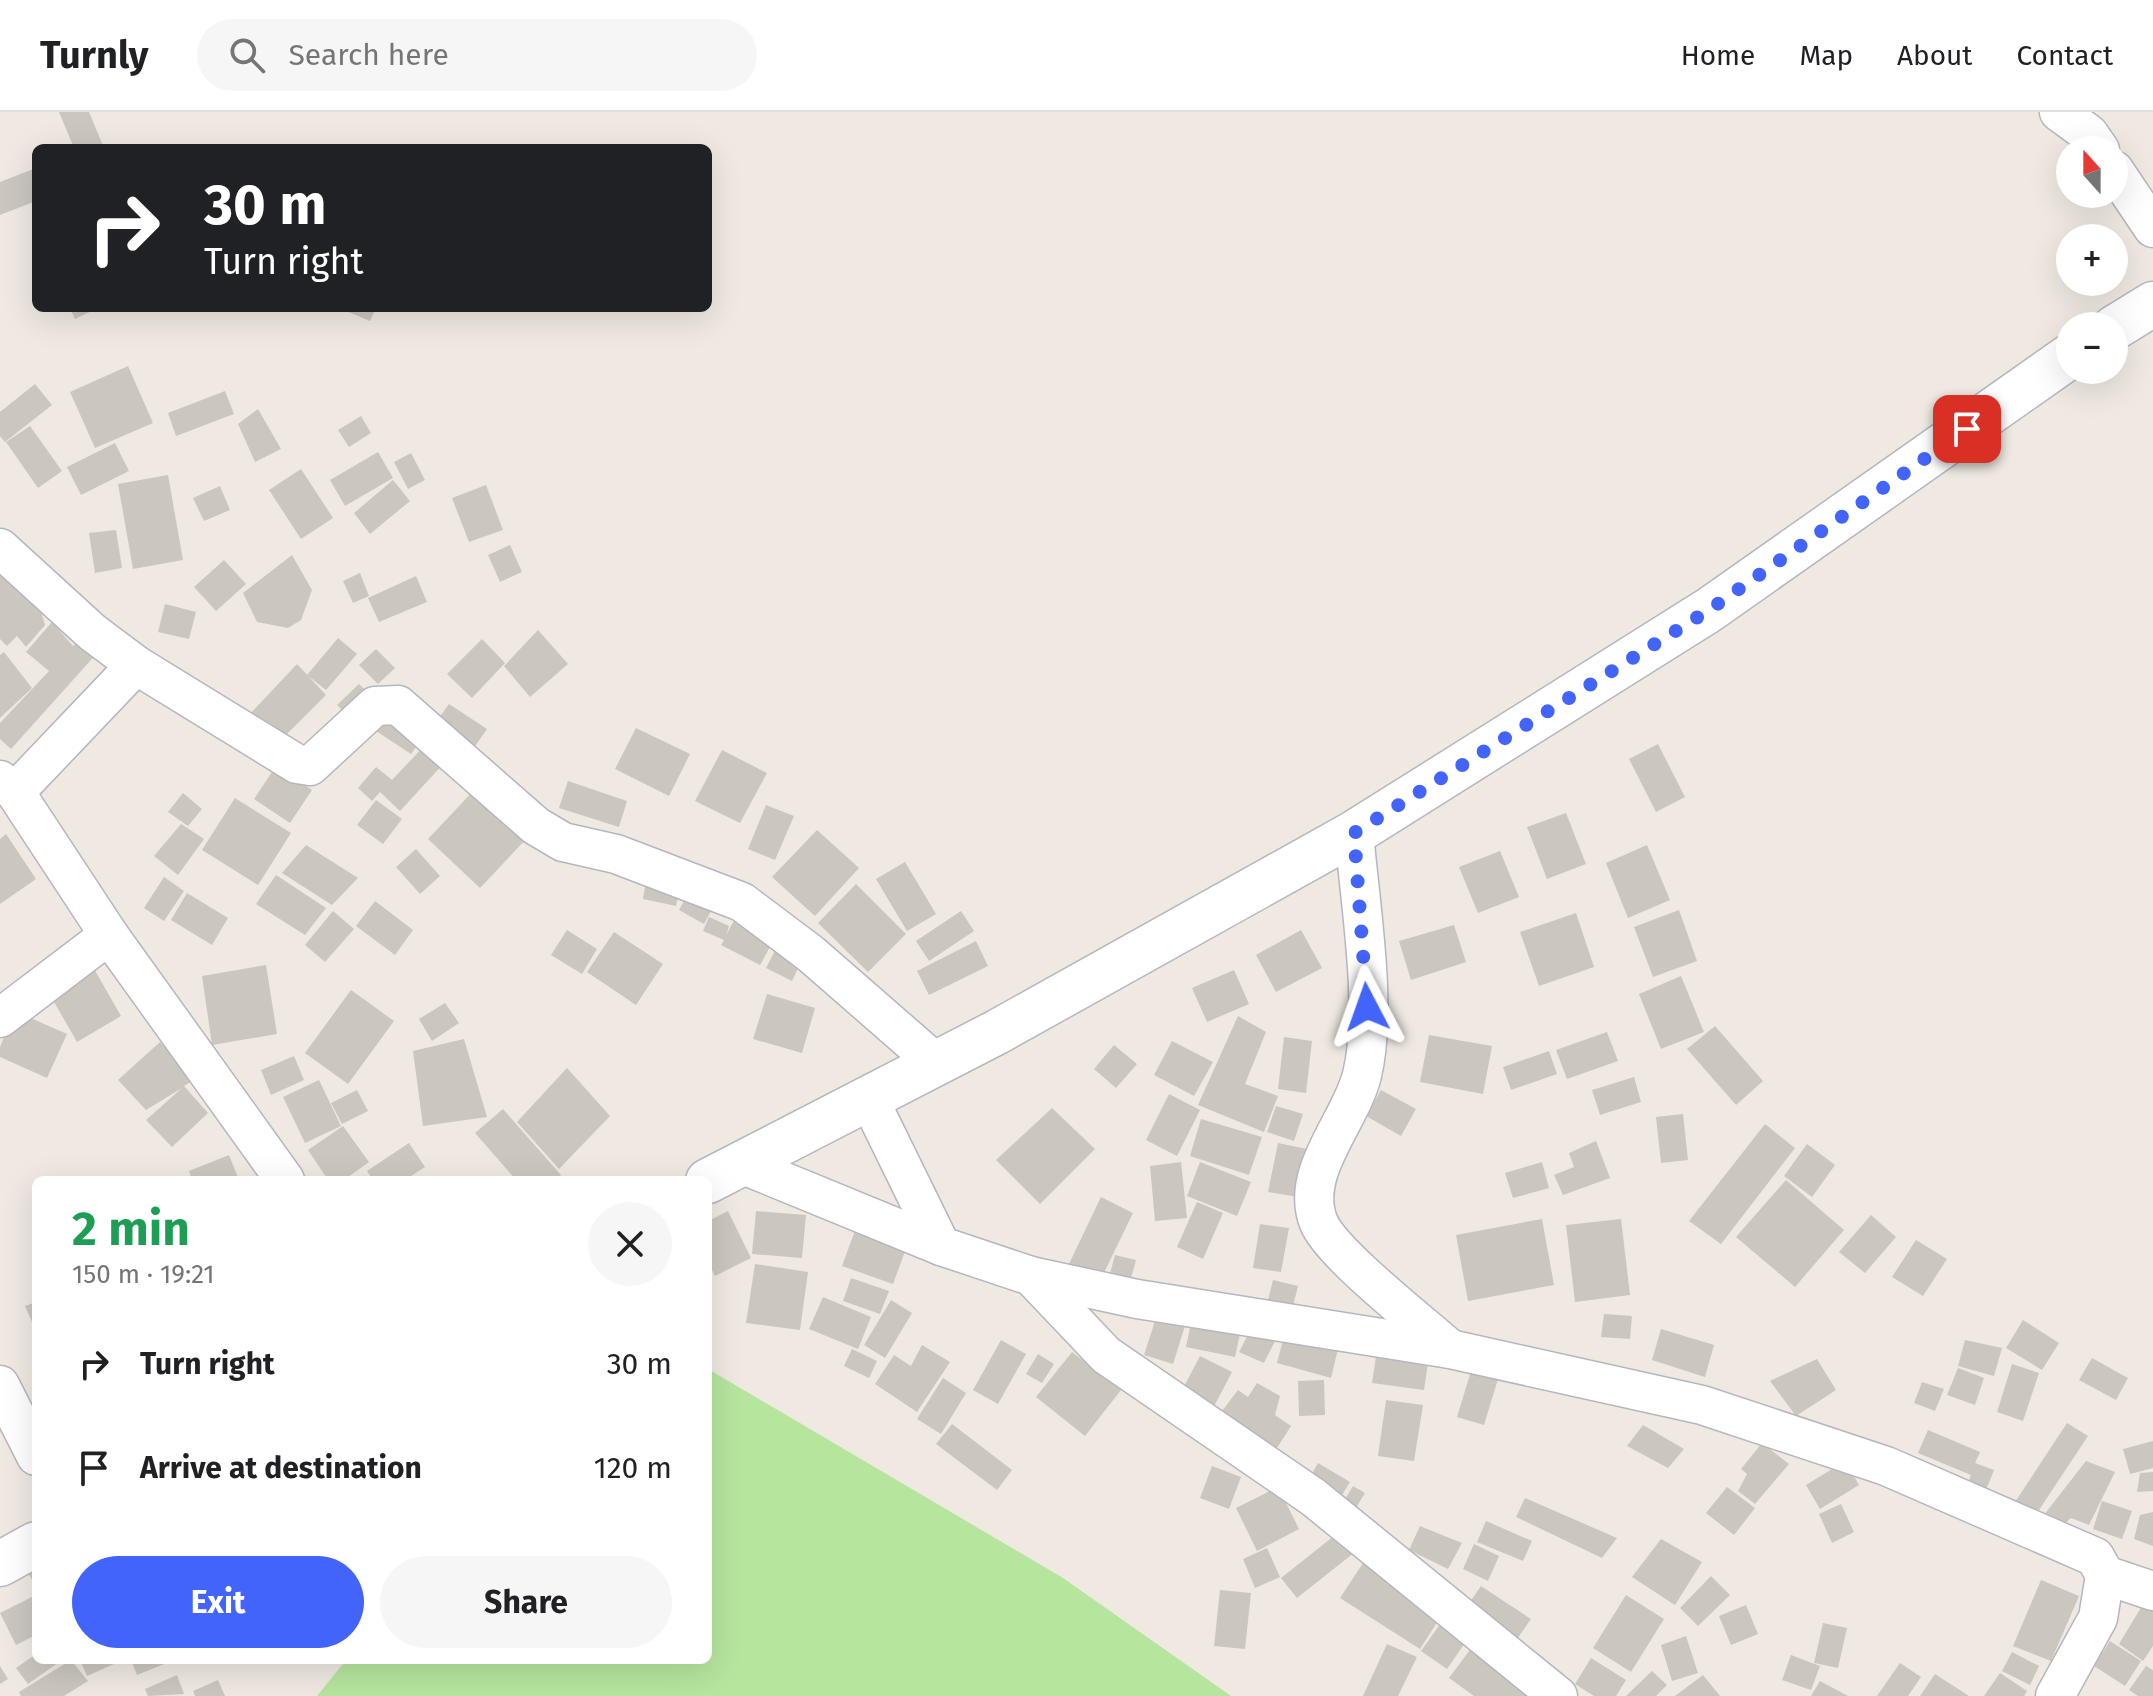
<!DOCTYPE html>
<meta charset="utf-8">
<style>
body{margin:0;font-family:"Fira Sans",sans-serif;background:#f6f6f6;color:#202124;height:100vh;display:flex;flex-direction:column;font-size:30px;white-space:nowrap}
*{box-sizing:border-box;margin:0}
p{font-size:26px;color:#757577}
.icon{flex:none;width:44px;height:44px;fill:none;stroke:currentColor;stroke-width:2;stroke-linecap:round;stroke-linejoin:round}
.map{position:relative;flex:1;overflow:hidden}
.drawer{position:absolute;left:32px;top:1064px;width:680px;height:488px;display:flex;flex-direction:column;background:#fff;border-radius:12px;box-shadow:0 8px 32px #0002}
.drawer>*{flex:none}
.hud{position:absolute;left:32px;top:32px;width:680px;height:168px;border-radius:12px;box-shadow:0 8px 32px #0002;background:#202124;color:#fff;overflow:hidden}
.needle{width:52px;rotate:339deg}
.buttons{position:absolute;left:2056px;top:24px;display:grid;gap:16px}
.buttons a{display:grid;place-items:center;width:72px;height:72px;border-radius:50%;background:#fff;box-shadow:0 8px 32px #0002;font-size:40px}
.pin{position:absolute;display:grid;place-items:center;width:68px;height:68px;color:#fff;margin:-34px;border-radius:16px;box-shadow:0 4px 12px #0006}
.me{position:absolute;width:88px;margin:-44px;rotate:356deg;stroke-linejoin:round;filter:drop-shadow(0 0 6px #0008)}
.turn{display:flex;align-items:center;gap:28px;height:168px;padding:0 40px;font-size:36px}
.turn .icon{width:104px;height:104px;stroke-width:2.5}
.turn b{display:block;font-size:56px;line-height:68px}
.round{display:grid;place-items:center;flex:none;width:84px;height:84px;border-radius:42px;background:#f6f6f6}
.head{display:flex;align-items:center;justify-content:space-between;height:136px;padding:0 40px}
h1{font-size:48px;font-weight:700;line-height:60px;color:#1e9e55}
.primary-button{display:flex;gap:16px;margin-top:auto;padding:16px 40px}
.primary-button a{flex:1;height:92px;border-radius:48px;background:#4264fb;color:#fff;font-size:32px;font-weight:700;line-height:92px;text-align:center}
.primary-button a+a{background:#f6f6f6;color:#202124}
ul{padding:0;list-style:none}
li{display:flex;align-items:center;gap:24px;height:104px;padding:0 40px}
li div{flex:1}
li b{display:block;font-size:30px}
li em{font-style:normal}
header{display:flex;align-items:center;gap:48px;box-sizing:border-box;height:112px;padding:0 40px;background:#fff;border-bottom:2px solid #e0e0e0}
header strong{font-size:38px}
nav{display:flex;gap:44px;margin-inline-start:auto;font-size:28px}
.search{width:560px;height:72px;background:#f6f6f6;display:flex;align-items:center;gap:20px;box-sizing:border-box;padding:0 28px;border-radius:44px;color:#757577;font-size:30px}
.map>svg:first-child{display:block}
</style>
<header>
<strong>Turnly</strong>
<div class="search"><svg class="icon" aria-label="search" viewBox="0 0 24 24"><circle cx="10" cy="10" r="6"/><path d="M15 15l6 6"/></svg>Search here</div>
<nav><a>Home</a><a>Map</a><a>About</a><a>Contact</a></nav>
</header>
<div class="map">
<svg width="2153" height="1584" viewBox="0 0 2153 1584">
<rect width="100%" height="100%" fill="#efe9e1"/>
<!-- green -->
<polygon fill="#b6e59e" points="708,1257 1063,1466 1231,1584 317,1584 346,1548 708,1548"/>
<!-- building -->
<g fill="#cbc7bf">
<polygon points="59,0 89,0 104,36 74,36"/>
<polygon points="36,56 36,89 0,103 0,70"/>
<polygon points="70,196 98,196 75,207"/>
<polygon points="347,196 376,196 370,209 346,199"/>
<polygon points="128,254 153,311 95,336 70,280"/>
<polygon points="35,272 52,293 5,330 0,324 0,300"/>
<polygon points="225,279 234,302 176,324 168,301"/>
<polygon points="258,297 281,337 255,350 238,312"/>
<polygon points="361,304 371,321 349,335 338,318"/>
<polygon points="30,314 62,359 38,376 6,330"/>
<polygon points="115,331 129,359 81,383 67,355"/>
<polygon points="378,340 393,366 345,394 330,368"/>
<polygon points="411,341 425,368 408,377 394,350"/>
<polygon points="301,357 333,406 301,427 269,378"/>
<polygon points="168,363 183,448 133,457 118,372"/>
<polygon points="393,368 410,389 370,422 354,401"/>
<polygon points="486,373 503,418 469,430 452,386"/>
<polygon points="220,374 230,398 204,409 193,386"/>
<polygon points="116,418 122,456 95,461 89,421"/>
<polygon points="510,433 522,460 500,470 488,443"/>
<polygon points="292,443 312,478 301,508 288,516 257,510 243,481"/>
<polygon points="224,448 246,472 216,499 194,475"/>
<polygon points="0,458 29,490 41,479 51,492 42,503 45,513 26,535 17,524 7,534 0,527"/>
<polygon points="360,461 369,484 353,491 343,469"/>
<polygon points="416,464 427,490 379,510 368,486"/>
<polygon points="165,492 196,500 189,527 158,520"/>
<polygon points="52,510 73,534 83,524 99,539 11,637 0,627 0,611 49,559 26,540"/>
<polygon points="538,518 568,552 530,585 504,554"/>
<polygon points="338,526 357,542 326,578 307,563"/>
<polygon points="482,527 505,551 472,586 447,562"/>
<polygon points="376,537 395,556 378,572 359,553"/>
<polygon points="4,540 32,576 0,606 0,543"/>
<polygon points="297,552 326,583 275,634 249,603"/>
<polygon points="359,572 375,588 353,609 337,593"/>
<polygon points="449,592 487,617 471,640 433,614"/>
<polygon points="384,595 425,622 411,642 370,615"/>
<polygon points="636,616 690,642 669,684 615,657"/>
<polygon points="427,631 446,649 400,699 380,680 372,689 358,676 376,655 392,668"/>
<polygon points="1658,632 1685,685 1656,700 1629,647"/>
<polygon points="722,638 767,661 740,711 695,689"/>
<polygon points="276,654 312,678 290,711 254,687"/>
<polygon points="568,669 627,689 619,715 559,696"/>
<polygon points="477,675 529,724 480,776 428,727"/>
<polygon points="183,681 202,697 188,714 168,700"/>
<polygon points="235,686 291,721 258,773 202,738"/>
<polygon points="376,688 402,707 383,732 357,713"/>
<polygon points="766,693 794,704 775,748 748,737"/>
<polygon points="1566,701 1586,752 1547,767 1527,715"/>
<polygon points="181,712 204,727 178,763 154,744"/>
<polygon points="817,718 859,756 815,804 772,765"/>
<polygon points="6,722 36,767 0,792 0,727"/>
<polygon points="306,733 358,766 332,793 282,761"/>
<polygon points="1647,733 1670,788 1628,806 1606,751"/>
<polygon points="416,737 440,764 420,782 396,755"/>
<polygon points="1500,739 1519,785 1478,801 1459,755"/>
<polygon points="905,750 936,802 907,819 876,767"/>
<polygon points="276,763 326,796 305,823 256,792"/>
<polygon points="164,765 184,779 164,809 144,796"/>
<polygon points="646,769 680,775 676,794 643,787"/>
<polygon points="856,772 906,822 868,860 818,811"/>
<polygon points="690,778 715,792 704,812 679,798"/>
<polygon points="187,781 228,806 212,833 171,808"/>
<polygon points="375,789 413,818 395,843 356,814"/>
<polygon points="1679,798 1697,849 1653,865 1634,815"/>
<polygon points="333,799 354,817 325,850 305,833"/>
<polygon points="961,799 974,819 929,849 916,829"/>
<polygon points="1576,801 1594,855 1539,874 1520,820"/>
<polygon points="709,805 729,814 726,823 736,805 775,826 760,853 721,833 724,828 703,819"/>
<polygon points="1454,813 1466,850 1411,868 1399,829"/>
<polygon points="567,818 597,837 582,862 551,843"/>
<polygon points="1301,818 1322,856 1276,880 1256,843"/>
<polygon points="614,820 663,852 636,893 587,860"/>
<polygon points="976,829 988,854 929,883 917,859"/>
<polygon points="779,831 804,844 792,869 766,856"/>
<polygon points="89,848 121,904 77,930 45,874"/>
<polygon points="266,853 277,922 212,933 202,864"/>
<polygon points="1234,858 1249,892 1207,910 1192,876"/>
<polygon points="1681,864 1704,920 1661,937 1639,882"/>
<polygon points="351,878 394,909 348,972 305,941"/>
<polygon points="767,882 815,896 802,941 753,927"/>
<polygon points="445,891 459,911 432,929 419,907"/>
<polygon points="15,899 67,922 47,966 0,945 0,935"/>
<polygon points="1238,904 1266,920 1245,972 1278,984 1264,1020 1198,993"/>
<polygon points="1715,914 1763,969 1736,993 1687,937"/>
<polygon points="1607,920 1618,949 1567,967 1556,938"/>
<polygon points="1429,923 1492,934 1483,982 1420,970"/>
<polygon points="1284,925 1312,929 1306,981 1278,977"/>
<polygon points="464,927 487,1005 423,1014 413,939"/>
<polygon points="1172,929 1213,950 1194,984 1154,963"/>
<polygon points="160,930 195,967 184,974 208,1001 172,1035 146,1008 182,976 146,998 118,968"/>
<polygon points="1114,933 1137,952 1116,976 1094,957"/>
<polygon points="1549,939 1557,962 1511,978 1503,955"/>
<polygon points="294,944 304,968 271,983 261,958"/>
<polygon points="567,956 610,1004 559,1057 517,1010"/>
<polygon points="1634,965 1641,990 1600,1003 1592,978"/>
<polygon points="319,968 341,1014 305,1031 283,985"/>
<polygon points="357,978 368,999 342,1012 331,991"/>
<polygon points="1381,978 1416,997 1401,1024 1366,1004"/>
<polygon points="1169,982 1200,998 1177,1044 1146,1028"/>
<polygon points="1276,994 1303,1002 1294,1029 1267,1020"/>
<polygon points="1052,996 1095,1037 1040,1092 996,1048"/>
<polygon points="503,997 561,1063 556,1068 516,1068 475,1021"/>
<polygon points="1683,1002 1688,1048 1661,1051 1656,1005"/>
<polygon points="1201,1007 1262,1025 1249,1063 1190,1044"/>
<polygon points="1765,1012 1795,1036 1721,1132 1689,1109"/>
<polygon points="343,1014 369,1050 344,1068 328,1068 308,1038"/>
<polygon points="1596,1029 1610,1066 1563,1083 1554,1063 1574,1055 1569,1041"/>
<polygon points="409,1031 425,1055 405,1068 373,1068 367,1059"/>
<polygon points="1278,1031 1307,1037 1298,1085 1268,1080"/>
<polygon points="1807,1032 1835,1053 1812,1085 1784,1064"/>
<polygon points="229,1043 239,1068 192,1068 189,1059"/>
<polygon points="1181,1050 1187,1106 1155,1109 1150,1054"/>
<polygon points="1200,1050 1251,1070 1237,1104 1187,1084"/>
<polygon points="1542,1050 1549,1076 1513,1086 1505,1061"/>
<polygon points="1786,1068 1844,1118 1795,1175 1736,1125"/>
<polygon points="1101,1085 1133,1101 1100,1169 1068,1154"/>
<polygon points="1197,1090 1223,1101 1203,1147 1177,1135"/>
<polygon points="728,1099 751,1146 715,1164 708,1150 708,1109"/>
<polygon points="756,1099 806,1103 802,1146 752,1142"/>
<polygon points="1871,1103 1896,1125 1865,1161 1839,1140"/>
<polygon points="1542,1107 1554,1173 1468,1189 1456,1123"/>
<polygon points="1621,1107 1630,1183 1575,1190 1566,1113"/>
<polygon points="1260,1112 1289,1116 1281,1160 1253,1156"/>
<polygon points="856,1116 907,1134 893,1172 842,1154"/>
<polygon points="1916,1128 1947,1147 1923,1184 1892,1165"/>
<polygon points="1115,1143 1136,1148 1129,1174 1108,1169"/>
<polygon points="755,1152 808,1160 800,1218 746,1211"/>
<polygon points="851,1166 889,1179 880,1202 843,1189"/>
<polygon points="1273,1168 1298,1174 1290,1206 1265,1200"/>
<polygon points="823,1185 871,1205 858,1237 809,1217"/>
<polygon points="891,1188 912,1201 885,1246 864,1233"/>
<polygon points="36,1190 36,1219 25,1194"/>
<polygon points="1604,1202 1632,1204 1630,1227 1601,1225"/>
<polygon points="1156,1206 1185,1214 1173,1252 1144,1243"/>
<polygon points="2023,1208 2059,1231 2042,1258 2006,1236"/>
<polygon points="1191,1211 1240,1222 1235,1245 1186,1235"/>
<polygon points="1253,1213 1277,1225 1264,1251 1239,1240"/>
<polygon points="1661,1217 1714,1233 1705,1265 1652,1248"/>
<polygon points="1285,1220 1339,1233 1331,1266 1277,1251"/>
<polygon points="1001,1228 1026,1242 998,1292 973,1278"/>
<polygon points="1965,1228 2002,1236 1994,1264 1958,1254"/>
<polygon points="922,1233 950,1250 917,1300 875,1272 894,1243 911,1254"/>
<polygon points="852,1237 877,1249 869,1266 844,1254"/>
<polygon points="1072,1240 1121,1278 1085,1324 1036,1285"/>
<polygon points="1038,1242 1054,1252 1042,1271 1026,1262"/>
<polygon points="1200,1244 1232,1260 1209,1304 1177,1288"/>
<polygon points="1376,1244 1428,1251 1424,1278 1372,1271"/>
<polygon points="2092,1246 2128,1266 2116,1288 2079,1268"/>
<polygon points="1817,1247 1836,1278 1796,1304 1770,1269"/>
<polygon points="2012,1252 2039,1261 2023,1309 1997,1300"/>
<polygon points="1958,1256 1984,1266 1975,1293 1947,1283"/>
<polygon points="1471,1259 1498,1267 1484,1313 1457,1305"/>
<polygon points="943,1266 966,1281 941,1322 917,1307"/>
<polygon points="1324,1268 1325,1303 1299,1304 1298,1269"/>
<polygon points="1922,1270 1944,1277 1935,1299 1914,1291"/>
<polygon points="1257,1271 1280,1284 1275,1303 1291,1314 1277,1336 1222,1299 1238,1278 1248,1285"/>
<polygon points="1386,1288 1423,1293 1414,1349 1378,1344"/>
<polygon points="2067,1311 2088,1324 2035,1404 2015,1390"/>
<polygon points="952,1312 1012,1358 997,1378 936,1332"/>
<polygon points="1643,1313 1684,1337 1668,1356 1627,1334"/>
<polygon points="1928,1318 1980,1340 1975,1351 1994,1358 1982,1388 1964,1381 1971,1363 1918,1341"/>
<polygon points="2153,1329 2153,1356 2130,1362 2123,1337"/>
<polygon points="1762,1331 1789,1352 1755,1392 1738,1379 1747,1362 1741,1357"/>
<polygon points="1845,1349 1859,1373 1820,1397 1806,1373"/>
<polygon points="2086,1349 2115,1360 2089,1413 2071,1406 2059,1417 2040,1408"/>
<polygon points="1318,1351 1350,1370 1336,1393 1305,1374"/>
<polygon points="1212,1354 1241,1365 1229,1397 1200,1386"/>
<polygon points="2153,1360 2153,1379 2137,1380 2140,1361"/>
<polygon points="1353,1374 1365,1381 1351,1404 1339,1397"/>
<polygon points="1278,1375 1299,1417 1257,1439 1236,1396"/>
<polygon points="1727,1375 1755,1396 1734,1423 1706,1401"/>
<polygon points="1525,1386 1617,1426 1602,1446 1516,1405"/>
<polygon points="2102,1389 2132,1399 2122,1427 2093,1417"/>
<polygon points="1841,1392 1854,1420 1832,1431 1819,1402"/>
<polygon points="2153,1400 2153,1434 2134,1427 2140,1403"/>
<polygon points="1486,1409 1532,1429 1523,1449 1477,1430"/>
<polygon points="1420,1414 1462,1431 1448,1457 1409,1438"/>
<polygon points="1344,1416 1360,1436 1297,1486 1281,1466"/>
<polygon points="1661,1427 1702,1450 1675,1493 1632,1465"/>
<polygon points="1474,1432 1499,1444 1488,1469 1463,1457"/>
<polygon points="1267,1436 1280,1465 1255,1476 1243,1447"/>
<polygon points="1363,1451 1443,1501 1420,1537 1340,1486"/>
<polygon points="36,1452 36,1473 26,1459"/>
<polygon points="1711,1464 1730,1483 1698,1514 1680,1496"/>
<polygon points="2041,1468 2079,1484 2051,1549 2013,1534"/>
<polygon points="1481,1474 1531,1507 1515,1530 1465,1497"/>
<polygon points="1220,1478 1251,1481 1245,1537 1214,1534"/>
<polygon points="36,1483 36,1523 16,1533 0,1501"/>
<polygon points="1626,1483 1664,1507 1631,1560 1593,1536"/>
<polygon points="2148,1484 2153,1487 2153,1534 2143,1549 2119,1532"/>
<polygon points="1746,1493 1758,1522 1731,1533 1719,1504"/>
<polygon points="1443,1508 1469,1525 1447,1557 1421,1539"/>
<polygon points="1823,1511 1847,1516 1838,1556 1814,1551"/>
<polygon points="1686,1524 1698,1561 1672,1569 1661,1533"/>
<polygon points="2110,1529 2141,1549 2125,1574 2094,1554"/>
<polygon points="1387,1532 1417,1545 1398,1584 1363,1584"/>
<polygon points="1472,1535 1538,1584 1474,1584 1449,1566"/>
<polygon points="2012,1540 2039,1554 2030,1573 2002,1559"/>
<polygon points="36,1542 36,1548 62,1548 28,1572 16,1556"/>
<polygon points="1791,1543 1820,1554 1811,1578 1782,1568"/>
<polygon points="1591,1546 1626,1568 1616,1584 1594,1584 1575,1572"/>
<polygon points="71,1548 88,1569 64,1584 21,1584 19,1580"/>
<polygon points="80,1548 112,1548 114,1552 87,1564"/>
<polygon points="131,1548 174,1548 137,1563"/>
<polygon points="1900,1551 1921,1565 1908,1584 1877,1584"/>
<polygon points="0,1554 8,1567 0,1572"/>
<polygon points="2146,1554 2153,1558 2153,1584 2138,1584 2129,1578"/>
<polygon points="1652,1559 1667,1573 1656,1584 1626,1584"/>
<polygon points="2000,1561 2027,1579 2024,1584 1984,1584"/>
<polygon points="1935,1562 1969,1584 1920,1584"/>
<polygon points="177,1563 184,1582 148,1584 145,1577"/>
<polygon points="1703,1563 1720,1584 1675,1584"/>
<polygon points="218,1568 225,1584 195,1584 193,1579"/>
<polygon points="1820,1569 1848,1584 1811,1584"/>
</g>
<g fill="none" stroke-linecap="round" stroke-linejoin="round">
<!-- minor casing -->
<g stroke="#b4b7c1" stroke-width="41">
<g id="minor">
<polyline points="2059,0 2089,22 2100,38"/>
<polyline points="2114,58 2153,116"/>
<polyline points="0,436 92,520 136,553 297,652 310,654 375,594 398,593 536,714 563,730 616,742 742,790 811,842 936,951"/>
<polyline points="0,668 15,680 109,823 285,1068"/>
<polyline points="15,680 136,553"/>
<path d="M 1354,721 C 1360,792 1378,897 1362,963 C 1351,1009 1298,1061 1319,1111 C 1332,1142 1421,1211 1450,1237"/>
<polyline points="0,906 109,823"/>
<polyline points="869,987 941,1134"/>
<polyline points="741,1052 941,1134 1031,1164 1137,1187 1450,1237 1702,1293 1886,1354 2095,1445 2105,1463 2098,1506 2055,1584"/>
<polyline points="1031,1164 1106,1243 1313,1385 1558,1584"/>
<polyline points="0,1273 36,1344"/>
<polyline points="2105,1463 2153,1479"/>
</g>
</g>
<!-- secondary casing -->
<g stroke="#b4b7c1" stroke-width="47">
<g id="secondary">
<polyline points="2114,216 2153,192"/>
<polyline points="708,1069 997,920 1354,721 1709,498 2070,244"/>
<polyline points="0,1452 36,1432"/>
</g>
</g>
<!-- minor -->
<use href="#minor" stroke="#fff" stroke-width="38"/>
<!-- secondary -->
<use href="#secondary" stroke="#fff" stroke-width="44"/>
</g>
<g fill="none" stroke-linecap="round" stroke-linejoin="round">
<!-- route -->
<polyline stroke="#4264fb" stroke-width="14" stroke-dasharray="0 25.2" points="1367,895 1354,721 1709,498 1967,317"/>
</g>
</svg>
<div class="buttons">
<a><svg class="needle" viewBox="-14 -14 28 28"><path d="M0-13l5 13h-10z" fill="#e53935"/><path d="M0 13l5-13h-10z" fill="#757577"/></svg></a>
<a>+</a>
<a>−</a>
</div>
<div class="pin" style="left:1967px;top:317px;background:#d93025"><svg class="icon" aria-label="arrive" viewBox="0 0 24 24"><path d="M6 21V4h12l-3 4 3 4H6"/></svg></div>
<svg class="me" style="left:1367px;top:895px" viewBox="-20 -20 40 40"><path d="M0-17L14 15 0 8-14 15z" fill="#4264fb" stroke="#fff" stroke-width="4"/></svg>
<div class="hud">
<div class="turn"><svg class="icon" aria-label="right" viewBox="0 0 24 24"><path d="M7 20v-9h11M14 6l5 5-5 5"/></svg><div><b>30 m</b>Turn right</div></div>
</div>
<section class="drawer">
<div class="head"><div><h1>2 min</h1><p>150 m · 19:21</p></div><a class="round"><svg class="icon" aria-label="close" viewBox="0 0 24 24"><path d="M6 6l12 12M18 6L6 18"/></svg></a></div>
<ul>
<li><svg class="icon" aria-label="right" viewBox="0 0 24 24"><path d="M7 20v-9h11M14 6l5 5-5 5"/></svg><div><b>Turn right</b></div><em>30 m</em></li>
<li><svg class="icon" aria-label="arrive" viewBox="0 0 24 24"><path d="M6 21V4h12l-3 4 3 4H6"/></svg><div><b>Arrive at destination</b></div><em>120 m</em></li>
</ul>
<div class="primary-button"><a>Exit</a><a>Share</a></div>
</section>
</div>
